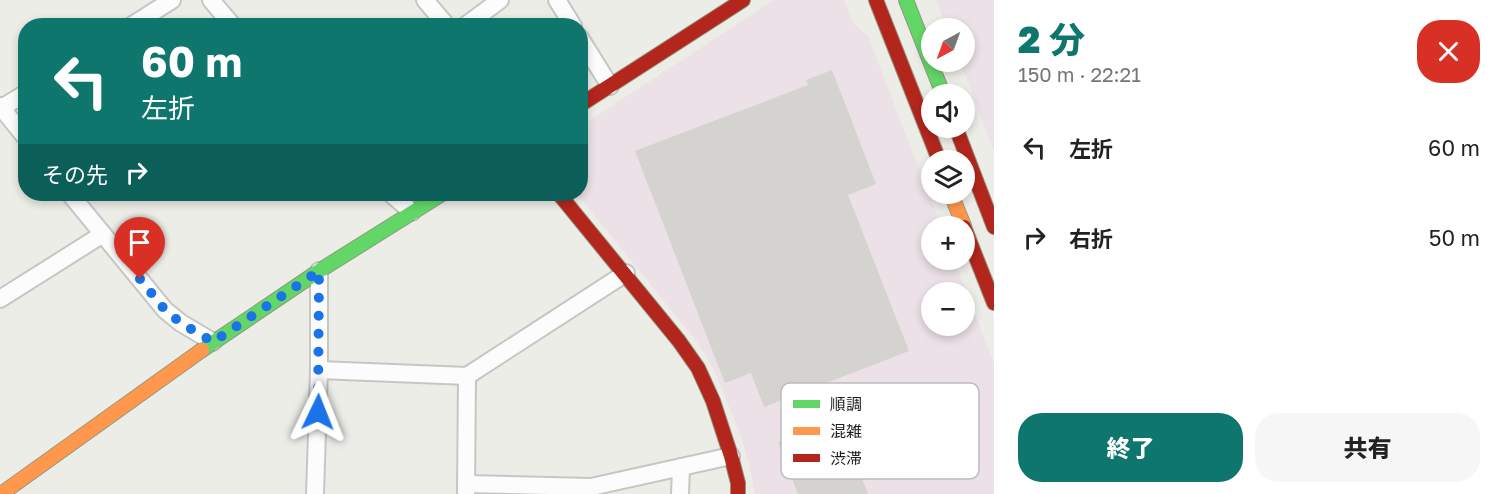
<!DOCTYPE html>
<html lang="ja">
<meta charset="utf-8">
<style>
body{margin:0;font-family:"Golos Text","Noto Sans JP",sans-serif;background:#f6f6f6;color:#222;height:100vh;display:flex;flex-direction:column;font-size:22px;white-space:nowrap}
*{box-sizing:border-box;margin:0}
p{font-size:20px;color:#767676}
.icon{flex:none;width:33px;height:33px;fill:none;stroke:currentColor;stroke-width:2;stroke-linecap:round;stroke-linejoin:round}
.map{position:relative;flex:1;overflow:hidden}
.drawer{display:flex;flex-direction:column;background:#fff;width:510px}
.drawer>*{flex:none}
.top-card{position:absolute;left:18px;top:18px;width:570px;height:183px;border-radius:24px;box-shadow:0 3px 9px #0003;background:#0f766e;color:#fff;overflow:hidden}
.needle{width:39px;rotate:221deg}
.buttons{position:absolute;left:921px;top:18px;display:grid;gap:12px}
.buttons a{display:grid;place-items:center;width:54px;height:54px;border-radius:50%;background:#fff;box-shadow:0 3px 9px #0003;font-size:30px}
.pin{position:absolute;display:grid;place-items:center;width:51px;height:51px;color:#fff;margin:-62px -26px;border-radius:50% 50% 50% 0;rotate:-45deg;box-shadow:0 0 6px #0007}
.pin .icon{rotate:45deg}
.me{position:absolute;width:66px;margin:-33px;rotate:2deg;stroke-linejoin:round;filter:drop-shadow(0 0 4px #0008)}
.turn{display:flex;align-items:center;gap:21px;height:126px;padding:0 24px;font-size:27px}
.turn .icon{width:78px;height:78px;stroke-width:2.5}
.turn b{display:block;font-size:42px;line-height:51px}
.then{display:flex;align-items:center;height:57px;padding:0 24px;background:#0003;gap:12px;font-size:22px}
.round{display:grid;place-items:center;flex:none;width:63px;height:63px;border-radius:24px;background:#f6f6f6}
.headline{display:flex;align-items:center;justify-content:space-between;height:102px;padding:0 24px}
h1{font-size:36px;font-weight:800;line-height:45px;color:#0f766e}
.cta{display:flex;gap:12px;margin-top:auto;padding:12px 24px}
.cta a{flex:1;height:69px;border-radius:24px;background:#0f766e;color:#fff;font-size:24px;font-weight:800;line-height:69px;text-align:center}
.cta a+a{background:#f6f6f6;color:#222}
ul{padding:0;list-style:none}
li{display:flex;align-items:center;gap:18px;height:90px;padding:0 24px}
li div{flex:1}
li b{display:block;font-size:22px}
li em{font-style:normal}
main{display:flex;flex:1;min-height:0}
.map>svg:first-child{display:block}
</style>
<main>
<div class="map">
<svg width="994" height="494" viewBox="0 0 994 494">
<rect width="100%" height="100%" fill="#edede8"/>
<!-- industrial -->
<g fill="#ebe1e6" fill-rule="evenodd">
<path d="M 774,0 L 844,0 L 853,23 L 868,36 L 941,226 L 932,226 L 932,260 L 954,260 L 994,363 L 994,494 L 755,494 L 750,468 L 741,436 L 714,370 L 698,343 L 577,194 L 580,194 L 581,126 ZM 932,292 L 964,292 L 964,326 L 932,326 Z"/>
<polygon points="936,0 994,0 994,151 960,62 964,62 964,28 947,28"/>
</g>
<!-- building -->
<g fill="#d4d3cf">
<polygon points="832,70 876,184 848,195 909,351 764,407 751,373 725,383 635,151 808,85 806,80"/>
<polygon points="839,419 868,494 798,494 778,442"/>
</g>
<g fill="none" stroke-linecap="round" stroke-linejoin="round">
<!-- street casing -->
<g stroke="#c6c6c4" stroke-width="20">
<g id="street">
<polyline points="211,0 233,26"/>
<polyline points="425,0 447,26"/>
<polyline points="557,0 573,26"/>
<polyline points="131,26 172,0"/>
<polyline points="465,26 500,0"/>
<polyline points="580,38 610,86"/>
<polyline points="0,106 26,138"/>
<polyline points="0,109 26,93"/>
<polyline points="70,194 165,310 181,323 213,342"/>
<polyline points="391,194 412,212"/>
<polyline points="0,299 103,234"/>
<polyline points="319,370 467,376 626,273"/>
<polyline points="467,484 591,487 731,456"/>
<polyline points="466,493 467,376"/>
<polyline points="315,494 319,370 319,271"/>
<polyline points="680,494 681,467"/>
</g>
</g>
<!-- fast casing -->
<g stroke="#93987f" stroke-width="16">
<g id="fast">
<polyline points="906,0 943,94"/>
<polyline points="202,350 319,271 442,194"/>
</g>
</g>
<!-- slow casing -->
<g stroke="#93987f" stroke-width="16">
<g id="slow">
<polyline points="951,194 964,226"/>
<polyline points="1,494 202,350"/>
</g>
</g>
<!-- jam casing -->
<g stroke="#93987f" stroke-width="16">
<g id="jam">
<polyline points="876,0 939,160"/>
<polyline points="580,105 743,0"/>
<polyline points="956,128 994,227"/>
<polyline points="559,194 679,341 698,368 713,401 731,456 738,483 738,494"/>
<polyline points="964,227 994,303"/>
</g>
</g>
<!-- street -->
<use href="#street" stroke="#fcfcfc" stroke-width="16"/>
<!-- fast -->
<use href="#fast" stroke="#63d668" stroke-width="14"/>
<!-- slow -->
<use href="#slow" stroke="#ff974d" stroke-width="14"/>
<!-- jam -->
<use href="#jam" stroke="#b3261e" stroke-width="14"/>
</g>
<g fill="none" stroke-linecap="round" stroke-linejoin="round">
<!-- route -->
<polyline stroke="#1a73e8" stroke-width="10" stroke-dasharray="0 18" points="140,279 165,310 181,323 213,342 319,271 318,412"/>
</g>
<!-- legend -->
<rect x="781" y="383" width="198" height="96" rx="9" fill="#fff" stroke="#bcbcbc" stroke-width="1.5"/>
<rect x="793" y="400" width="27" height="8" fill="#63d668"/>
<rect x="793" y="427" width="27" height="8" fill="#ff974d"/>
<rect x="793" y="454" width="27" height="8" fill="#b3261e"/>
<g font-size="16" fill="#1f1f1f">
<text x="830" y="410">順調</text>
<text x="830" y="437">混雑</text>
<text x="830" y="464">渋滞</text>
</g>
</svg>
<div class="buttons">
<a><svg class="needle" viewBox="-14 -14 28 28"><path d="M0-13l5 13h-10z" fill="#e53935"/><path d="M0 13l5-13h-10z" fill="#767676"/></svg></a>
<a><svg class="icon" aria-label="sound" viewBox="0 0 24 24"><path d="M4 9h4l5-4v14l-5-4H4zM17 9q2 3 0 6"/></svg></a>
<a><svg class="icon" aria-label="layers" viewBox="0 0 24 24"><path d="M12 4l9 5-9 5-9-5zM3 14l9 5 9-5"/></svg></a>
<a>+</a>
<a>−</a>
</div>
<div class="pin" style="left:140px;top:279px;background:#d93025"><svg class="icon" aria-label="arrive" viewBox="0 0 24 24"><path d="M6 21V4h12l-3 4 3 4H6"/></svg></div>
<svg class="me" style="left:318px;top:412px" viewBox="-20 -20 40 40"><path d="M0-17L14 15 0 8-14 15z" fill="#1a73e8" stroke="#fff" stroke-width="4"/></svg>
<div class="top-card">
<div class="turn"><svg class="icon" aria-label="left" viewBox="0 0 24 24"><path d="M17 20v-9H6M10 6l-5 5 5 5"/></svg><div><b>60 m</b>左折</div></div>
<div class="then">その先<svg class="icon" aria-label="right" viewBox="0 0 24 24"><path d="M7 20v-9h11M14 6l5 5-5 5"/></svg></div>
</div>
</div>
<section class="drawer">
<div class="headline"><div><h1>2 分</h1><p>150 m · 22:21</p></div><a class="round" style="background:#d93025;color:#fff"><svg class="icon" aria-label="close" viewBox="0 0 24 24"><path d="M6 6l12 12M18 6L6 18"/></svg></a></div>
<ul>
<li><svg class="icon" aria-label="left" viewBox="0 0 24 24"><path d="M17 20v-9H6M10 6l-5 5 5 5"/></svg><div><b>左折</b></div><em>60 m</em></li>
<li><svg class="icon" aria-label="right" viewBox="0 0 24 24"><path d="M7 20v-9h11M14 6l5 5-5 5"/></svg><div><b>右折</b></div><em>50 m</em></li>
</ul>
<div class="cta"><a>終了</a><a>共有</a></div>
</section>
</main>
